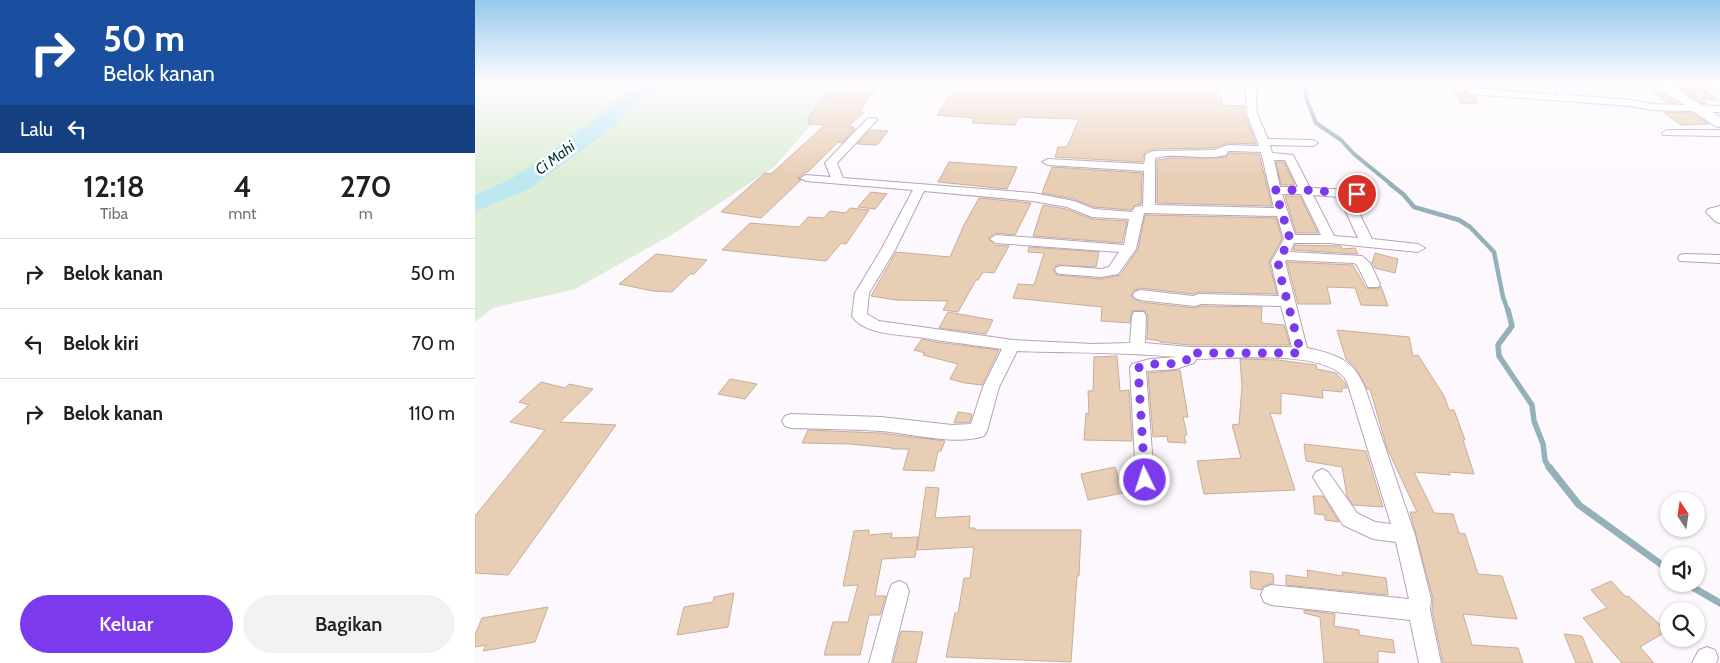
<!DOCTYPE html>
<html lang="id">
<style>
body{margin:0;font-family:Cabin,sans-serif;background:#f2f2f2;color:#202124;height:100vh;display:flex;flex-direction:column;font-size:19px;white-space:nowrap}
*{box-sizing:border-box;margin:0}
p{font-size:16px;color:#757577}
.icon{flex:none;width:28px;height:28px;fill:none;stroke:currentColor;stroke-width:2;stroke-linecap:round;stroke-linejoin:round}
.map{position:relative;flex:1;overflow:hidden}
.side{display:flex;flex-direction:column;background:#fff;width:475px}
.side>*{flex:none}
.top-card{background:#1a4fa0;color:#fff;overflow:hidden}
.needle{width:32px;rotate:347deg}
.buttons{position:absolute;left:1185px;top:492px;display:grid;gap:10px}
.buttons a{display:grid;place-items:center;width:45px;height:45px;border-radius:50%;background:#fff;box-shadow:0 1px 4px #0004;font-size:25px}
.pin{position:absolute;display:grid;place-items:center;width:42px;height:42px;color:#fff;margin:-21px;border:2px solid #fff;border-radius:50%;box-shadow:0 1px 5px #0007}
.me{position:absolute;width:55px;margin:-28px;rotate:356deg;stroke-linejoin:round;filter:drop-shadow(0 0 4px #0008)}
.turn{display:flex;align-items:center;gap:18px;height:105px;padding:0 20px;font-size:22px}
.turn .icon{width:65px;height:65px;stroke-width:2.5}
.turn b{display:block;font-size:35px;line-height:42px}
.then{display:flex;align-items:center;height:48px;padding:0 20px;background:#0003;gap:10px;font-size:19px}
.eta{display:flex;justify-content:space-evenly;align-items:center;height:85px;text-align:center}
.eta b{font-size:30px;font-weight:600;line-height:35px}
.action{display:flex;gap:10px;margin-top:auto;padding:10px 20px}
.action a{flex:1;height:58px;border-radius:30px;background:#7c3aed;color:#fff;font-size:20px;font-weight:600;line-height:58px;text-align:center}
.action a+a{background:#f2f2f2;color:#202124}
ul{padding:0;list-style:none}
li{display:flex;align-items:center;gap:15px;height:70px;padding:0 20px;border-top:1px solid #e0e0e0}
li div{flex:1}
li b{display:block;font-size:19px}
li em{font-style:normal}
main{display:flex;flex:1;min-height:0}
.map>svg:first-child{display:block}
</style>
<main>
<section class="side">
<div class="top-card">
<div class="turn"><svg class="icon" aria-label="right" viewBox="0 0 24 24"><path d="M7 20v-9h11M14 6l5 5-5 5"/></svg><div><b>50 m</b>Belok kanan</div></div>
<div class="then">Lalu<svg class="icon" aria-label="left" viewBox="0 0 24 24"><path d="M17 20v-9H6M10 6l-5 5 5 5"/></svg></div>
</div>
<div class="eta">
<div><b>12:18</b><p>Tiba</p></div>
<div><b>4</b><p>mnt</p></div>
<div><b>270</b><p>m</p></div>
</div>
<ul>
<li><svg class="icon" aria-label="right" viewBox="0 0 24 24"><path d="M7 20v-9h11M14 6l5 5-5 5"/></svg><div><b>Belok kanan</b></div><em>50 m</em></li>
<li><svg class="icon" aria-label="left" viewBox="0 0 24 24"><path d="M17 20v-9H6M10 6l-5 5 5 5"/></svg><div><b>Belok kiri</b></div><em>70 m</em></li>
<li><svg class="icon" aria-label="right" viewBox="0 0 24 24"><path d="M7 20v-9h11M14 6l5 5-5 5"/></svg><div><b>Belok kanan</b></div><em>110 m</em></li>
</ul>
<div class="action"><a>Keluar</a><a>Bagikan</a></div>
</section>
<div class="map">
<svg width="1245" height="663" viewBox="0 0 1245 663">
<rect width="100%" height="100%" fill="#fdf8fe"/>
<!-- green -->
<polygon fill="#deedd7" points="25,83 373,83 299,167 198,234 100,289 18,308 0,322 0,93"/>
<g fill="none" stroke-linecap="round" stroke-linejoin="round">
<!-- stream-far3 -->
<polyline stroke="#94b0b8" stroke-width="4" points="830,83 831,98 841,123 866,140 879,154 917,185"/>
<!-- stream-far2 -->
<polyline stroke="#94b0b8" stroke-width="4.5" points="915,184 928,194 939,207 984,220 995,227 1019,252 1028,297 1033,311"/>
<!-- stream-far1 -->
<polyline stroke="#94b0b8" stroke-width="5.5" points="1033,310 1037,326 1023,345 1024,356 1057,405 1059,421 1068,444 1070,460 1074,468"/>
<!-- stream -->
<g stroke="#94b0b8" stroke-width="7">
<polyline points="1074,467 1104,505 1194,570"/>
<polyline points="1212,584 1245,603"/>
</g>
<!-- river -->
<polygon fill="#bde8f0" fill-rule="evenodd" points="164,83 187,83 166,99 141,125 54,189 0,212 0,195 36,179 59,164 125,115 152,91"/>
</g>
<!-- building -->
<g fill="#e8ceb5" stroke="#c7ae95">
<polygon points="375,83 403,84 384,112 389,112 374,126 379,127 377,129 380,129 367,143 363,142 334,171 324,176 323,179 326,180 286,218 246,212 290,173 296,174 350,125 333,124 336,120 332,120 353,94 364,95"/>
<polygon points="484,83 745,83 743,98 747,98 747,105 769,106 769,112 781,144 753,143 739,148 679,149 670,152 667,162 580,157 583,147 592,147 604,119 544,117 540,125 497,123 499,118 462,115"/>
<polygon points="976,83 992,83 994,87 988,92 999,96 1004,104 986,103"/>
<polygon points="1206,89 1229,90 1242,100 1226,99 1232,104 1228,104"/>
<polygon points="1175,90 1184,90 1203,103 1193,103"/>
<polygon points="1188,112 1218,113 1234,124 1206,125"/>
<polygon points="395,130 413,131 402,145 382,144"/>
<polygon points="754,153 784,154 797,206 682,203 682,160 698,158 742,158 751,157"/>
<polygon points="474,162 542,167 532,189 463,182"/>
<polygon points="801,162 809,162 820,185 806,185"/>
<polygon points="577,167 667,173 666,204 660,205 656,210 619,207 599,199 567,193"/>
<polygon points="396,192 412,194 400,209 383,207"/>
<polygon points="810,196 825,196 843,233 821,233"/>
<polygon points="504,198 556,203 540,235 521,233 513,238 520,245 534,246 519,273 508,272 503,280 501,280 483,312 468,310 473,301 421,300 396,296 421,252 475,257 489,225"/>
<polygon points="568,205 591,209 617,219 652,221 647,243 558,236"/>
<polygon points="375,208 394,210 371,244 366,243 351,261 247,250 275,223 324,227 333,217 349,218 355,211 371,213"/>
<polygon points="670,215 801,218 807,239 794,262 802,294 724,292 718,294 665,288 658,291 656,296 665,302 720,308 726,306 787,307 786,323 809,325 815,345 714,345 685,342 685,341 672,339 673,316 669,310 657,311 655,323 626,321 627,307 538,298 543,284 559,285 569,253 553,252 554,247 624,252 621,267 582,265 578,269 582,275 626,279 645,275 663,249"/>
<polygon points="820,245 866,246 867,249 880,248 883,254 818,250"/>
<polygon points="900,253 923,259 920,273 900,268 897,263"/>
<polygon points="181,254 232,260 219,274 215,274 197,292 178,291 144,284"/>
<polygon points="812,262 878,265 891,288 903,289 906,286 913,306 886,305 880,288 852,287 856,304 823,304"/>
<polygon points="473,312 518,320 511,334 464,328"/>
<polygon points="862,330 934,337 938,356 943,355 969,396 974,410 979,410 990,440 988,440 999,474 974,472 975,475 939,472 959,513 978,514 984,533 990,534 1003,574 1027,576 1042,619 988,614 997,645 1043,648 1048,663 968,663 957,610 958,599 935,512 942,512 912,448 895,389 892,389 882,370 871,359"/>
<polygon points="447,339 461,342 524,350 507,385 490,383 475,379 483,364 448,355 450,353 439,350"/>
<polygon points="642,356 645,391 654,390 657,441 609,440 611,413 614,414 613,391 618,391 619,357"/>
<polygon points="765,359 803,360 841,365 842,369 861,373 870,383 872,388 867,388 867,392 847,390 848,398 806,393 806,414 795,413 820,490 729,494 722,461 766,458 757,425 764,424 767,386"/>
<polygon points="705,370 713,417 708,417 712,435 709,435 711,443 693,442 692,436 678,437 673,373"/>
<polygon points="255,379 282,384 270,399 243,394"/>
<polygon points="66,382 90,388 94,384 118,389 85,422 141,425 33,575 0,573 0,516 70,430 35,422 54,405 44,402"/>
<polygon points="483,412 497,414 495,422 479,423"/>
<polygon points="333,430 405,433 470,441 466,451 463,451 459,471 428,470 434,449 416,449 417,448 374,444 327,443"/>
<polygon points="829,444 891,451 908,507 878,505 872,496 867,467 831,461"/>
<polygon points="640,467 648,493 613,500 606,474"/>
<polygon points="451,487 464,488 460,518 495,516 494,528 500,528 500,530 606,530 604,576 602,576 596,662 471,657 480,613 483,613 489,578 495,578 499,547 442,550"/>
<polygon points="838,496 848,496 864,522 850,520 850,515 840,514"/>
<polygon points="394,530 394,535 417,533 416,538 443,537 440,557 407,559 400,596 411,596 405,615 394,615 385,655 349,655 358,622 373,622 383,585 368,586 379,531"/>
<polygon points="832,570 868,576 867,572 911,578 913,595 811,585 811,575 833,578"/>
<polygon points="775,571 798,574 799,583 788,586 786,590 776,588"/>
<polygon points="1136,581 1151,597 1153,596 1192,631 1165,647 1179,663 1147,663 1108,618 1132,608 1116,590"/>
<polygon points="259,593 253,627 202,635 209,607 238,602 239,597"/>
<polygon points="73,607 60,642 8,651 11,645 0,647 0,635 7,618"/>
<polygon points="829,610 860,614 859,626 884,630 884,635 918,640 920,653 903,651 903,663 849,663 845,617 829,613"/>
<polygon points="426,631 448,632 441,663 418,663"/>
<polygon points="1089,634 1107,636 1118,663 1101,663"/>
</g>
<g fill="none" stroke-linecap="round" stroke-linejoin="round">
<!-- minor casing -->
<g stroke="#b7a1bc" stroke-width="2">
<g id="minor">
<path d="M 770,83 L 780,83 L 782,114 L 793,139 L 838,140 L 843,143 L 838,146 L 795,145 L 797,153 L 818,155 L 835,188 L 900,191 L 902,194 L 896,198 L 876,197 L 897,239 L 943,244 L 950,248 L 943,252 L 854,243 L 819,243 L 815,252 L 887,256 L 895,263 L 905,284 L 903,287 L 893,287 L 882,265 L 879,263 L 811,260 L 810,262 L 832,348 C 861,354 879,360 890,388 L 940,535 L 956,599 L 955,610 L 966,663 L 944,663 L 935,620 L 796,605 L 789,602 L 786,595 L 789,588 L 796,585 L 934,599 L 921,542 L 898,539 L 868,525 L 838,477 L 841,472 L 847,469 L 853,472 L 882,513 L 900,522 L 916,524 L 872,382 C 856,348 754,359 721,359 L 719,363 L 701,369 L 671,371 L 679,480 L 676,486 L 670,488 L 664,486 L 661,480 L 655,368 L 657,364 L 675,359 L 702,357 C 649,352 595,353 542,351 L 524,387 L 512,431 L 509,436 C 479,446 436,433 405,431 C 376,429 346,429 316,428 L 310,426 L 307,421 L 310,416 L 316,414 L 406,417 L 477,425 L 496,424 L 508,387 L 527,349 L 461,340 C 439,334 390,338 377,316 L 380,293 L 406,250 L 438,190 L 331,181 L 325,178 L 331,175 L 356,177 L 350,163 L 393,118 L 401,118 L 402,120 L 362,163 L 368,178 L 558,193 L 599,201 L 619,209 L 657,212 L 660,207 L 668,206 L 669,171 L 573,165 L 567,162 L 573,159 L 669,164 L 671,154 L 679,151 L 739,150 L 753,145 L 784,146 L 772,114 ZM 753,151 L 786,152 L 799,208 L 680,205 L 680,158 C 703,152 728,161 751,155 ZM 799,160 L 810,160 L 823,187 L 805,187 ZM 449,191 L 558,201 L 592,207 L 617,217 L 654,219 L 649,245 L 521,235 L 515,239 L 521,243 L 644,252 L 634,267 L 626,269 L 587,266 L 582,267 L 580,270 L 582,273 L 587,274 L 626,277 L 643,274 L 661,249 L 669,213 L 802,216 L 809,239 L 796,262 L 804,296 L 724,294 L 718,296 L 665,290 L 660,292 L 658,295 L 660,298 L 665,300 L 720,306 L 726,304 L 806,306 L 817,347 L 714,347 L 670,343 L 671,316 L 669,312 L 659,312 L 657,316 L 655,343 L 618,344 L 538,340 L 404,321 L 392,314 L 394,293 L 420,250 ZM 807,194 L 826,194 L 846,235 L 820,235 ZM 838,195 L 864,197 L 883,238 L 859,236 Z"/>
<polygon points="1075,83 1085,83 1094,95 1156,100 1177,104 1245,106 1245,112 1177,110 1156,106 995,94 990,91 995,88 1084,95"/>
<polygon points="1181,83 1245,83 1245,88 1185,87 1182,86"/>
<polygon points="1192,130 1245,130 1245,136 1188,135 1187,133"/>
<polygon points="1245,206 1245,223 1241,222 1231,212 1233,209"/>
<polygon points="1210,254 1245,255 1245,263 1205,261 1203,258 1205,255"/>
<polygon points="424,581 431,584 434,591 416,663 394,663 414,591 417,584"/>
<polygon points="1232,647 1240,650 1243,658 1241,663 1217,663 1224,650"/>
</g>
</g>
<!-- secondary casing -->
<g stroke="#b7a1bc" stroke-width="2">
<polygon id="secondary" points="1177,83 1193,83 1245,117 1245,127 1240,126"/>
</g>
<!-- minor -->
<use href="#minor" fill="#fff" fill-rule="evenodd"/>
<!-- secondary -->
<use href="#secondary" fill="#fff" fill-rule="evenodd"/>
</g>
<!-- sky -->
<linearGradient id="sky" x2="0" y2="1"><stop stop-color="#97c9eb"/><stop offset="0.47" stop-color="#fefcff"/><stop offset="1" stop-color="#fefcff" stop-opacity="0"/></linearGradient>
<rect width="1245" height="176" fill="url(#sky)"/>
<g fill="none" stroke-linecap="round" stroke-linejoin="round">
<!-- route -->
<path stroke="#7c3aed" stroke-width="9" stroke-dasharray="0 16.2" d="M 670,480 L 663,368 C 678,360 699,368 713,359 L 714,353 L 826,353 L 805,274 L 803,262 L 815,239 L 800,190 L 831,190 L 882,194"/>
</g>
<g text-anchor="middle" stroke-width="5" stroke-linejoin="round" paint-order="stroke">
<!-- far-water labels -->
<g font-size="15" font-style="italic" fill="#09343a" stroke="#fff">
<text transform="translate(80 158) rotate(-37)" y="5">Ci Mahi</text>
</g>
</g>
</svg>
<div class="buttons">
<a><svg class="needle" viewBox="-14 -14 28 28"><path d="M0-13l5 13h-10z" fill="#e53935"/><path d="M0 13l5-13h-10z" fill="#757577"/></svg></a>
<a><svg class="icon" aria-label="sound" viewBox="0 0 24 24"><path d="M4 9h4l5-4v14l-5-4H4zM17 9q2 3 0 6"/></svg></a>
<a><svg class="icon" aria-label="search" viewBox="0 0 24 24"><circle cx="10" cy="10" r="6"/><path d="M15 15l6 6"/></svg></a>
</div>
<div class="pin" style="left:882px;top:194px;background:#d93025"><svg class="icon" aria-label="arrive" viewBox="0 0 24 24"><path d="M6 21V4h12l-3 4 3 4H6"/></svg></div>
<svg class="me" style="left:670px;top:480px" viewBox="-20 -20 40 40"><circle r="17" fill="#7c3aed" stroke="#fff" stroke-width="3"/><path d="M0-11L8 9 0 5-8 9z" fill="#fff"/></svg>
</div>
</main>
